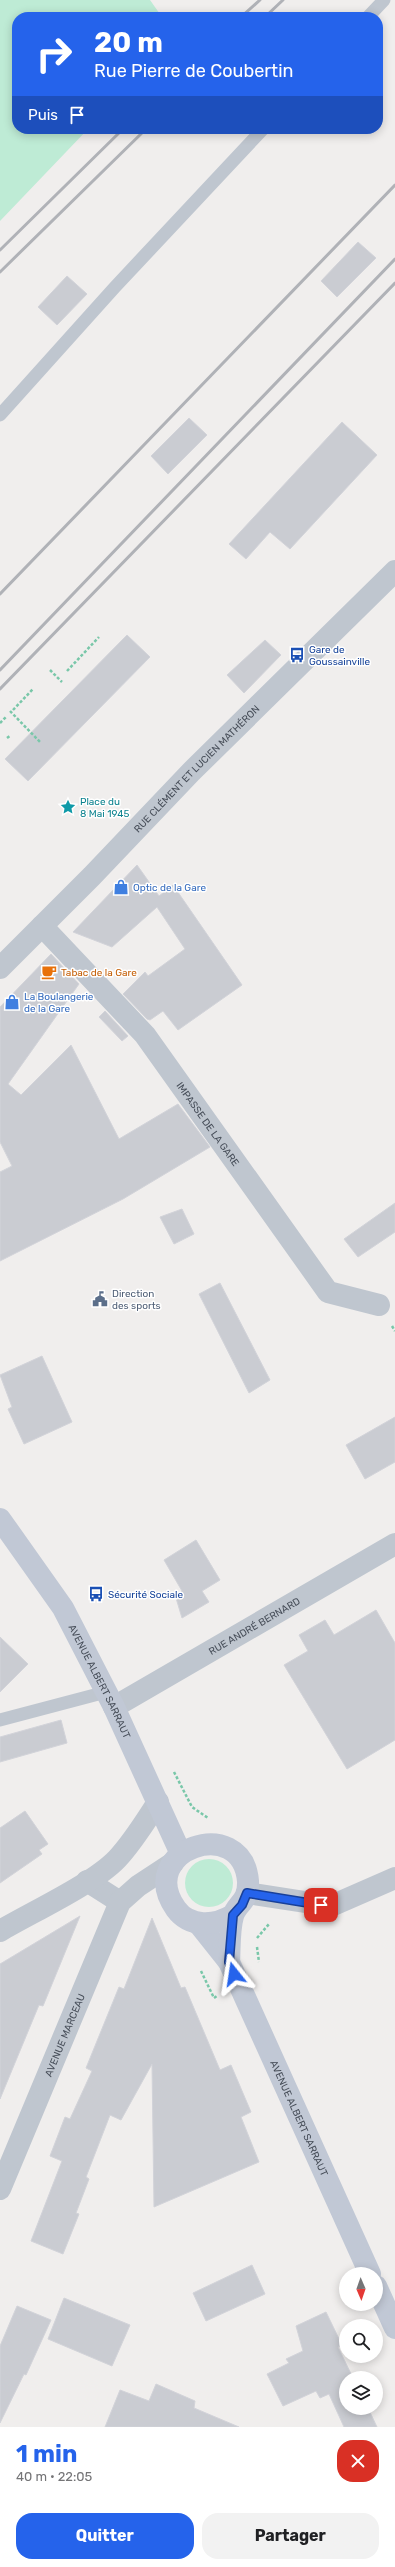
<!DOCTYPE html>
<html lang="fr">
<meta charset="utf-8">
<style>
body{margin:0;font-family:Rubik,sans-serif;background:#f2f2f2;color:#202124;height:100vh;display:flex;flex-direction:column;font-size:15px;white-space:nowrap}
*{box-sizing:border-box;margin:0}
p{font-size:13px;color:#757577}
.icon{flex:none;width:22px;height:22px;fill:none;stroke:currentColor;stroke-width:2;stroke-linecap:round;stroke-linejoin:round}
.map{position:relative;height:2427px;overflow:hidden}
.panel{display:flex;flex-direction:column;background:#fff;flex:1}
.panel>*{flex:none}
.guide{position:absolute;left:12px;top:12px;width:371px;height:122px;border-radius:16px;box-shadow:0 2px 10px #0003;background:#2563eb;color:#fff;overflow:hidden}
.needle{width:26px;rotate:178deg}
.tools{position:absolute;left:339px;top:2267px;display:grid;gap:8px}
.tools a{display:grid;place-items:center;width:44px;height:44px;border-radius:50%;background:#fff;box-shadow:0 2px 10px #0003;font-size:20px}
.pin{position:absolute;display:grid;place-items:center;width:34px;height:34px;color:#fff;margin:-17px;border-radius:8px;box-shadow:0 2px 6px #0006}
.me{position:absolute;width:44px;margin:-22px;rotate:345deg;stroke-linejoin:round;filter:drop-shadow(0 0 3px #0008)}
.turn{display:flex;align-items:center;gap:14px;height:84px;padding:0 16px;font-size:18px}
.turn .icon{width:52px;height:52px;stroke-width:2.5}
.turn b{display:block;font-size:28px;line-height:34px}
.then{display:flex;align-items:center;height:38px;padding:0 16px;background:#0003;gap:8px;font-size:15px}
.round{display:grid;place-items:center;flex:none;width:42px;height:42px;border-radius:16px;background:#f2f2f2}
.head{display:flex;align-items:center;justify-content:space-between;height:68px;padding:0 16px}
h1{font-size:24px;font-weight:700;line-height:30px;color:#2563eb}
.action{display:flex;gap:8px;margin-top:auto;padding:8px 16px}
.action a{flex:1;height:46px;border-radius:16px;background:#2563eb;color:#fff;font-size:16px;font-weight:700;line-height:46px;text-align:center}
.action a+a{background:#f2f2f2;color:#202124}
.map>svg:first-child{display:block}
</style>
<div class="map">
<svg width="395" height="2427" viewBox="0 0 395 2427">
<rect width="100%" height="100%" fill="#f0eeed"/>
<!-- green -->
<g fill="#beebd5">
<polygon points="0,0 150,0 162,17 17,17 17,129 88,129 0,221"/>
<circle cx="209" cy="1883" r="24"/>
</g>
<!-- building -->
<g fill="#caccd2" stroke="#d2d3d9">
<polygon points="358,242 376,258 337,297 321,281"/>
<polygon points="67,276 87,294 57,325 38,307"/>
<polygon points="189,418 207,435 168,474 151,456"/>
<polygon points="342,422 377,455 290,549 270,532 246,559 229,544"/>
<polygon points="127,635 150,657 28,781 5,759"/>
<polygon points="265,640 281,655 244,693 227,675"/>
<polygon points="137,865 159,896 173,885 242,985 178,1030 163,1011 150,1020 147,1019 123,994 145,972 148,976 185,949 157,907 112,947 73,932"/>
<polygon points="51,954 79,984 8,1084 21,1095 71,1045 119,1139 178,1104 210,1147 123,1199 0,1261 0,1172 12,1166 0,1142 0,1007"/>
<polygon points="105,1011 128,1036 122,1041 99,1017"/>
<polygon points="395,1203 395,1232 358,1257 344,1239"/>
<polygon points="182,1209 194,1234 174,1244 160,1217"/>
<polygon points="220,1283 270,1380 249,1393 199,1294"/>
<polygon points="42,1356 72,1422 24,1444 8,1409 12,1407 0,1375"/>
<polygon points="395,1417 395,1462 365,1479 346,1445"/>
<polygon points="196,1540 220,1580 202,1591 209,1602 182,1618 176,1598 182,1591 164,1560"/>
<polygon points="376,1610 395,1643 395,1740 347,1769 284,1665 308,1651 299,1635 325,1620 334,1635"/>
<polygon points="0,1637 28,1664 0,1692"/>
<polygon points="61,1720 67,1743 0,1762 0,1737"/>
<polygon points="25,1811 48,1844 39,1850 42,1854 0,1883 0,1828"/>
<polygon points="80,1916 43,2006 39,2005 0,2099 0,1964"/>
<polygon points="152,1918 181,1988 185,1987 220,2070 231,2065 251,2112 241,2117 259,2162 154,2207 152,2064 121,2120 110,2115 86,2177 89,2179 76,2213 79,2214 63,2254 31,2241 62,2161 50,2156 65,2117 70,2119 92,2071 86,2068 119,1987 124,1989"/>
<polygon points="252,2265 265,2294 206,2321 193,2293"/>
<polygon points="64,2298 130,2325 112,2366 48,2339"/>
<polygon points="17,2306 51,2320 26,2375 24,2374 0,2423 0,2346"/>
<polygon points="326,2312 342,2345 338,2347 353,2378 346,2378 346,2408 368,2408 377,2427 344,2427 329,2394 320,2398 316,2391 283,2406 267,2374 289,2363 286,2359 303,2351 296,2326"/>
<polygon points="156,2384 195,2401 194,2408 239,2427 105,2427 120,2390 149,2401"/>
</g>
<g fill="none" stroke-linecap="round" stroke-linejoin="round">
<!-- path -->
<g stroke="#79c7a9" stroke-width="2.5" stroke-dasharray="3 2" stroke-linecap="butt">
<polyline points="50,670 62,682"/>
<polyline points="67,671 99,637"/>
<polyline points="13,710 33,689"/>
<polyline points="10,711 41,743"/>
<polyline points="0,723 6,717"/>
<polyline points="7,738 11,735"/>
<polyline points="392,1326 395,1331"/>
<polyline points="174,1772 192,1807 208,1818"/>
<polyline points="257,1938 269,1924"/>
<polyline points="257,1947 259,1962"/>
<polyline points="201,1971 214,1998 217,1996"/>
</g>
<!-- lane -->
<g stroke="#bfc6cf" stroke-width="13">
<polyline points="368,17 384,0"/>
<polyline points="0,415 115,287 263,129"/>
<polyline points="0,1720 106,1692"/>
</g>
<!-- street -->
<g stroke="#bfc6cf" stroke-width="22">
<path id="s1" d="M 42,926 L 145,1035 L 328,1292 L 379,1305"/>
<path id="s2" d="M 0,968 L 92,876 L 191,772 L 395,571"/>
<path id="s3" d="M 114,1707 L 395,1544"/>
<polyline points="87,1881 120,1902"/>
<polyline points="247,1893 331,1906 395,1878"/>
<path d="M 0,1931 C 32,1912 93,1884 117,1859 C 133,1842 145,1822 158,1802"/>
<path id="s4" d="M 0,2189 L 120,1902 L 138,1886 L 173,1863"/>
</g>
<!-- secondary -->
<g stroke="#c1c8d5" stroke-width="22">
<path id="s5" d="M 0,1519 L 63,1608 L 114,1707 L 181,1854"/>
<path id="s6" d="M 198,1923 L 229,1962 L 370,2274"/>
<path d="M 229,1962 C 230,1947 229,1930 233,1916 C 236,1904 249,1902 248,1881 C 242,1813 134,1850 176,1909 C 190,1928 215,1926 233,1915"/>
<polyline points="376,2286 395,2328"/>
</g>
<!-- rail -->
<g stroke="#b0b2b7" stroke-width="3">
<polyline points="241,17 260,0"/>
<polyline points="265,17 283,0"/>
<polyline points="0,250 123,129"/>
<polyline points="0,272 146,129"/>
<polyline points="0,594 395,185"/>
<polyline points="0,670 395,259"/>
<polyline points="0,689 395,283"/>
</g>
</g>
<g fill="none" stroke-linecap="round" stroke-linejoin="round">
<!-- route casing -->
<g stroke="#184099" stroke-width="10">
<polyline id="route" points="234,1974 229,1962 233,1915 242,1905 247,1893 321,1905"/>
</g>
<!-- route -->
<use href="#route" stroke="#2563eb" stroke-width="7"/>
</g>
<!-- icons -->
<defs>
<g id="bus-bare" transform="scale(1.2)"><path d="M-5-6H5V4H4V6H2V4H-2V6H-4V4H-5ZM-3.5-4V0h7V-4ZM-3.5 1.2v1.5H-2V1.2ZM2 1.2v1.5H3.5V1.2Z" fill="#1a4fb4" stroke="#fff" stroke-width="2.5" paint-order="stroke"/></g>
<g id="sight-bare" transform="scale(1.2)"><path d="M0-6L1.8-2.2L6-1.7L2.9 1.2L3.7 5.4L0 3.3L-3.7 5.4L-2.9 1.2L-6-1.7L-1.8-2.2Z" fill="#0f9aa8" stroke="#fff" stroke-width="2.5" paint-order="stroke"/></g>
<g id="shop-bare" transform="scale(1.2)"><path d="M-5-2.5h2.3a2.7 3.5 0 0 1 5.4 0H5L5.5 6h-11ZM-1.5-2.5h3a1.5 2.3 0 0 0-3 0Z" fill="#3f7fe0" stroke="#fff" stroke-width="2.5" paint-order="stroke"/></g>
<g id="cafe-bare" transform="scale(1.2)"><path d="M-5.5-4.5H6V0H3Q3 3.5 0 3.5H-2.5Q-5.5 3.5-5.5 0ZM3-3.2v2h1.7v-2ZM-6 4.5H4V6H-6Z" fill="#e8710a" stroke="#fff" stroke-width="2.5" paint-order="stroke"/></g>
<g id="civic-bare" transform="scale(1.2)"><path d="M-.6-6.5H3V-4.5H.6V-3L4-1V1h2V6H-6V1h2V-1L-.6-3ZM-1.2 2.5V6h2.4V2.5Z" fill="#5c6f8a" stroke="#fff" stroke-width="2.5" paint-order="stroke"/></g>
</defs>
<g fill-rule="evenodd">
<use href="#bus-bare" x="297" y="655"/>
<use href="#sight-bare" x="68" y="807"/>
<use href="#shop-bare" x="121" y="887"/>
<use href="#cafe-bare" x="49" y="972"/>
<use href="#shop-bare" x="12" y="1002"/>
<use href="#civic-bare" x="100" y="1299"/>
<use href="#bus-bare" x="96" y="1594"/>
</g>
<g text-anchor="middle" stroke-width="3" stroke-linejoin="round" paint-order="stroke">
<!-- transit labels -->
<g font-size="10" fill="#164399" stroke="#fff" text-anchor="start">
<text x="309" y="653">Gare de<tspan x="309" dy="12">Goussainville</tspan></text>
<text x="108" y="1598">Sécurité Sociale</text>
</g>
<!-- street labels -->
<g font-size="10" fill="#474e59" stroke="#fff">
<text dy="4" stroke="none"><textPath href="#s2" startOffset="280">RUE CLÉMENT ET LUCIEN MATHÉRON</textPath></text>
<text dy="4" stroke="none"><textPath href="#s1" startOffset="259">IMPASSE DE LA GARE</textPath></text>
<text dy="4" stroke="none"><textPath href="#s3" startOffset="162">RUE ANDRÉ BERNARD</textPath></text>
<text dy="4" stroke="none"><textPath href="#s5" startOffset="191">AVENUE ALBERT SARRAUT</textPath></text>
<text dy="4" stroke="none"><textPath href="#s4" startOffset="167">AVENUE MARCEAU</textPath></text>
<text dy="4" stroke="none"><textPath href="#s6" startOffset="221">AVENUE ALBERT SARRAUT</textPath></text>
</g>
<!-- culture labels -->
<g font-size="10" fill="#0d838f" stroke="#fff" text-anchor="start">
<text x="80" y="805">Place du<tspan x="80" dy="12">8 Mai 1945</tspan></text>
</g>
<!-- shop labels -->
<g font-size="10" fill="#366cbe" stroke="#fff" text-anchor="start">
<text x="133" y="891">Optic de la Gare</text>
<text x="24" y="1000">La Boulangerie<tspan x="24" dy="12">de la Gare</tspan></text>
</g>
<!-- food labels -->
<g font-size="10" fill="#c56008" stroke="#fff" text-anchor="start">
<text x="61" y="976">Tabac de la Gare</text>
</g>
<!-- service labels -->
<g font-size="10" fill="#4e5e75" stroke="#fff" text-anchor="start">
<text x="112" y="1297">Direction<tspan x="112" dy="12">des sports</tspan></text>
</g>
</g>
</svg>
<div class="tools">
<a><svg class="needle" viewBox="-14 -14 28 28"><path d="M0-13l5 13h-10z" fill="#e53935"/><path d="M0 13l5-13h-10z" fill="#757577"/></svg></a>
<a><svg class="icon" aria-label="search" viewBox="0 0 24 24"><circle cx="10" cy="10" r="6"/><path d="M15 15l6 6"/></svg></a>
<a><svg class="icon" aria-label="layers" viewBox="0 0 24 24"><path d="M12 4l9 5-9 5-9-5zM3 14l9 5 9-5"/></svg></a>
</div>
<div class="pin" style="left:321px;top:1905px;background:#d93025"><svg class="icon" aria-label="arrive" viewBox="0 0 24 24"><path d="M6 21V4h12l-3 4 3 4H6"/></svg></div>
<svg class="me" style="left:234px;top:1974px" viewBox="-20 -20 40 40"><path d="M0-17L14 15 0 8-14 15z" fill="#2563eb" stroke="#fff" stroke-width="4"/></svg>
<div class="guide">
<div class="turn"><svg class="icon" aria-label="right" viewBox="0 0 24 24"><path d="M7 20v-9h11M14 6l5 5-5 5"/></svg><div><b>20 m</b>Rue Pierre de Coubertin</div></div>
<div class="then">Puis<svg class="icon" aria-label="arrive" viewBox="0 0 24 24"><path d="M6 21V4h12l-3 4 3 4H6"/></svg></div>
</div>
</div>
<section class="panel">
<div class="head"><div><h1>1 min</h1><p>40 m · 22:05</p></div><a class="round" style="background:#d93025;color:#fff"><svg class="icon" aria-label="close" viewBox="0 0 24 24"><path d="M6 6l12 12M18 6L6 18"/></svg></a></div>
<div class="action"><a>Quitter</a><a>Partager</a></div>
</section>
